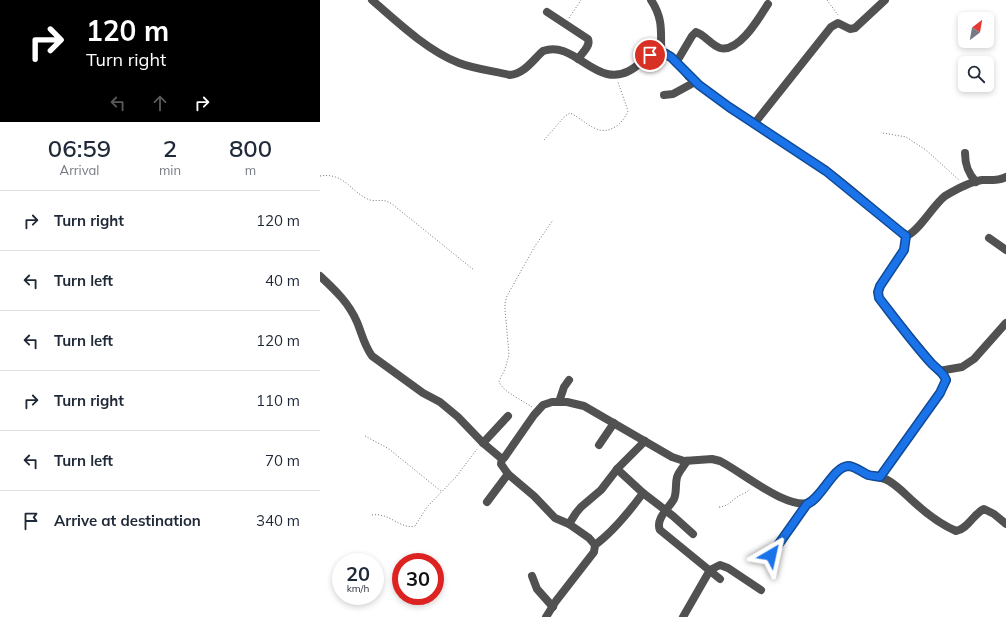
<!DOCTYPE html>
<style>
body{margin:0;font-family:Mulish,sans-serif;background:#f6f6f7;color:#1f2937;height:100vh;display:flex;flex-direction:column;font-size:15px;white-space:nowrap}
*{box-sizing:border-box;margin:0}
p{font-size:13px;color:#747a83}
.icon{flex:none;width:22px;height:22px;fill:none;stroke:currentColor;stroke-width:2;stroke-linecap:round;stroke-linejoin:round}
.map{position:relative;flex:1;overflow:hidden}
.side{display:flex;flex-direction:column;background:#fff;width:320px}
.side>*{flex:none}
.guide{background:#000;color:#fff;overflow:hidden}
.needle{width:26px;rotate:31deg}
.tools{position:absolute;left:638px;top:12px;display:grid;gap:8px}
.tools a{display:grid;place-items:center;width:36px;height:36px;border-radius:6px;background:#fff;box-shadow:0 2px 6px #0003;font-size:20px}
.speed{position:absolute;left:12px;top:553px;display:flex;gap:8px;font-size:20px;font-weight:700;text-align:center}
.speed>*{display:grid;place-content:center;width:52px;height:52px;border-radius:50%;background:#fff;box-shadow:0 2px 6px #0003;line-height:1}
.speed small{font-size:10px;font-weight:400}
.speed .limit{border:6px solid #d22;background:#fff;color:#111}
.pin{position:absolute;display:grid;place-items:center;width:34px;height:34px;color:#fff;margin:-17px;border:2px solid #fff;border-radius:50%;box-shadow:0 1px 4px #0007}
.me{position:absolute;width:44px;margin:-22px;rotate:36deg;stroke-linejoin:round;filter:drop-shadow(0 0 3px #0008)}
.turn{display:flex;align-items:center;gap:14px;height:84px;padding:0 20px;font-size:18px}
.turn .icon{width:52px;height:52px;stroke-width:2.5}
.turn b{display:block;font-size:28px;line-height:34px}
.lanes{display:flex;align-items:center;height:38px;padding:0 20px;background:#0003;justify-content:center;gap:20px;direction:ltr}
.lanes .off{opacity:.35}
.eta{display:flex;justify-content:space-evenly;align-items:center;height:68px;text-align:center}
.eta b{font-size:24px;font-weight:600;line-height:28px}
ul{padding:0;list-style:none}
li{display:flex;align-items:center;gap:12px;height:60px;padding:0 20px;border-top:1px solid #e0e1e3}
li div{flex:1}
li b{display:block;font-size:15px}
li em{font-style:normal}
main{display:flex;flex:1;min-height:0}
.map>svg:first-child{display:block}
</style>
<main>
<section class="side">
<div class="guide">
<div class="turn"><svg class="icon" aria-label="right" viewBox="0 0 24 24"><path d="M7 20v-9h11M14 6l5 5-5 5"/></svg><div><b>120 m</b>Turn right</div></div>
<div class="lanes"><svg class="icon off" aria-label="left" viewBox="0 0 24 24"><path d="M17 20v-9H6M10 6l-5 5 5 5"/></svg><svg class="icon off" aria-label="ahead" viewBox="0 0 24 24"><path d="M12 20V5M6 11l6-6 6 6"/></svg><svg class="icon" aria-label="right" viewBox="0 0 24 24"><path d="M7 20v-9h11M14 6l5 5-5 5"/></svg></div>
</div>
<div class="eta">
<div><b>06:59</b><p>Arrival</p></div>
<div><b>2</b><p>min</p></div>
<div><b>800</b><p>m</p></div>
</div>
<ul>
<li><svg class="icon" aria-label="right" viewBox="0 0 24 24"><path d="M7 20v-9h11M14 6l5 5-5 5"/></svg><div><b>Turn right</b></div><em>120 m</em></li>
<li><svg class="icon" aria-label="left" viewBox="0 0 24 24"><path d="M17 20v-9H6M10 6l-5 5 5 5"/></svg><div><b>Turn left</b></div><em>40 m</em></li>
<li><svg class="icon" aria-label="left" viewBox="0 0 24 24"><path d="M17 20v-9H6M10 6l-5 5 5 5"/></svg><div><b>Turn left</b></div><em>120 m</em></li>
<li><svg class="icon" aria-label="right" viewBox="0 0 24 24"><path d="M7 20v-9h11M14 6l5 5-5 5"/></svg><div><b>Turn right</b></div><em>110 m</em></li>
<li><svg class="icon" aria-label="left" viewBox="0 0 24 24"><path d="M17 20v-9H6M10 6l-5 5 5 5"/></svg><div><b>Turn left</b></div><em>70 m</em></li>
<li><svg class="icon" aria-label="arrive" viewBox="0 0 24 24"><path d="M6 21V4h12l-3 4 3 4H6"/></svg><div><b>Arrive at destination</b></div><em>340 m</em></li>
</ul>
</section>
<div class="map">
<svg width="686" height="617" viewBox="0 0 686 617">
<rect width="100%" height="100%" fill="#fff"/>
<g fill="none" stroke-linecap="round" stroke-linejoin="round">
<!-- path -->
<g stroke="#737373" stroke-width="1" stroke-dasharray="1 2" stroke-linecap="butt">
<polyline points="507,0 518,15"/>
<polyline points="249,18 261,0"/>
<polyline points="563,133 586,137 606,150 639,180"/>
<path d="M 224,140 L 245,116 L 250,113 C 264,119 277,137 293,128 C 300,125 305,118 308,111 L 298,82"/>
<path d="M 0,176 C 25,172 31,193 50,200 C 59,202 63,198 72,204 L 154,270"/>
<path d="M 212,407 C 204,401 181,391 179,381 L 185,369 L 189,355 L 185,309 L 185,303 L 187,296 L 215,246 L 233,220"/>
<polyline points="45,436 69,449 122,492"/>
<path d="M 399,507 C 408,506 409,503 416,498 C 420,494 426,494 430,489"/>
<path d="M 52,515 C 69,512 81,530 95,526 L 107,507 L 136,477 L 157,449"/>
</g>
<!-- minor -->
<g stroke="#515151" stroke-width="8">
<path d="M 52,0 C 77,22 108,51 139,63 C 155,69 173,71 190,75 C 204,74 213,60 223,51 C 247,42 265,69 287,74 C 314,80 327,50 340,51 C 352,52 362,69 369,77 C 375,82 381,87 388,92 C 412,109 436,126 461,142 C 476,152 492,161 507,171 C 533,190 557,213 582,233 L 586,236 C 598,233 613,205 625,196 C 635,190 649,182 662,180 C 670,180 679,181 686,177"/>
<path d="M 331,0 C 343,18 341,31 341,51"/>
<path d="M 227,12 L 268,39 C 271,46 262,53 258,59"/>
<path d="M 356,63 L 372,36 L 376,32 C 385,35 391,45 400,48 C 419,53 439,18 448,4"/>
<polyline points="344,95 353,94 375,82"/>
<polyline points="434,124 511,27 518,23 530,29 535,28 565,0"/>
<path d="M 645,153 C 645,165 648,173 656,182"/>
<polyline points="669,238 686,250"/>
<path d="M 0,276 C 15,290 29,303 37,322 C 42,334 44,345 52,356 L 103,393 L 120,402 L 138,417 L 163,443 L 182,459 L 184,458 L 214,415 L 223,405 L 232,402 L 247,402 L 264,406 L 352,457 L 364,461 L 392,459 L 400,461 C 422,472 469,512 492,502 C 501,493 512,472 523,467 C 530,464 536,469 543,472 C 551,477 561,476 569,481 C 579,487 586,495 595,503 C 607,514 620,524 636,531 C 648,529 653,514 664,509 L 674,514 L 686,524"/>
<polyline points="619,371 642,367 654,359 686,323"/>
<polyline points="239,402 244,387 249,380"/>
<polyline points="163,443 188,416"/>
<polyline points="279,445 294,423"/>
<polyline points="182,459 181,464 188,474 214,496 235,518 249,524 269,538 275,545 274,552 236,601 226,617"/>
<path d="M 367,461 C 364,466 359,471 357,477 C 355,485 357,492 354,499 C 349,508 335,519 340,530 L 400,579"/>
<polyline points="297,469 323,493 353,516 373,534"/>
<path d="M 560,477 L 620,393 L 627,380 C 623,373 615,368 610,361 C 593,340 575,319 559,298 L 558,292 L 560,286 L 584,250 L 586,236"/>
<polyline points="167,502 188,474"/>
<polyline points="249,524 256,513 261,507 281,490 298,468 325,441"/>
<path d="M 275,545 C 294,531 309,512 323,493"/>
<polyline points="451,555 487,504"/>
<polyline points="212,576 217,589 233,607"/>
<polyline points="363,617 390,570 400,565 408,568 441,590"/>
</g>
</g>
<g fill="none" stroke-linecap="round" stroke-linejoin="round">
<!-- route casing -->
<g stroke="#114b97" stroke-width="10">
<path id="route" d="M 330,55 L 339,51 L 351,57 L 379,85 L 409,107 L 506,171 L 582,233 L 586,236 L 584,250 L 560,286 L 558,292 L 559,298 C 576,320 593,343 612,364 C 617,369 624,373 626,380 L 620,393 L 560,477 C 556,476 552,476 548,475 C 541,472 535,466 528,466 C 513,467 502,498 487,504 L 451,555"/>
</g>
<!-- route -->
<use href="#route" stroke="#1a73e8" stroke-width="7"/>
</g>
</svg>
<div class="tools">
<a><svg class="needle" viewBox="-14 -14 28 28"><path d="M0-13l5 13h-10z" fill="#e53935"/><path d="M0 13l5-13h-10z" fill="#747a83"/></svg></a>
<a><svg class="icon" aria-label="search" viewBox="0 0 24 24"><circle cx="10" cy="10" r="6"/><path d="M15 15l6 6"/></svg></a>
</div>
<div class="speed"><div>20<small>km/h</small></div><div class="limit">30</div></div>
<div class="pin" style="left:330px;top:55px;background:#d93025"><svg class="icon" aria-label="arrive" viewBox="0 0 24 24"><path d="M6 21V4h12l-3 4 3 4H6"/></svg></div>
<svg class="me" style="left:451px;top:555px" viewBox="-20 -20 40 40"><path d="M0-17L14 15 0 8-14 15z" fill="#1a73e8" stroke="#fff" stroke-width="4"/></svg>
</div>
</main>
